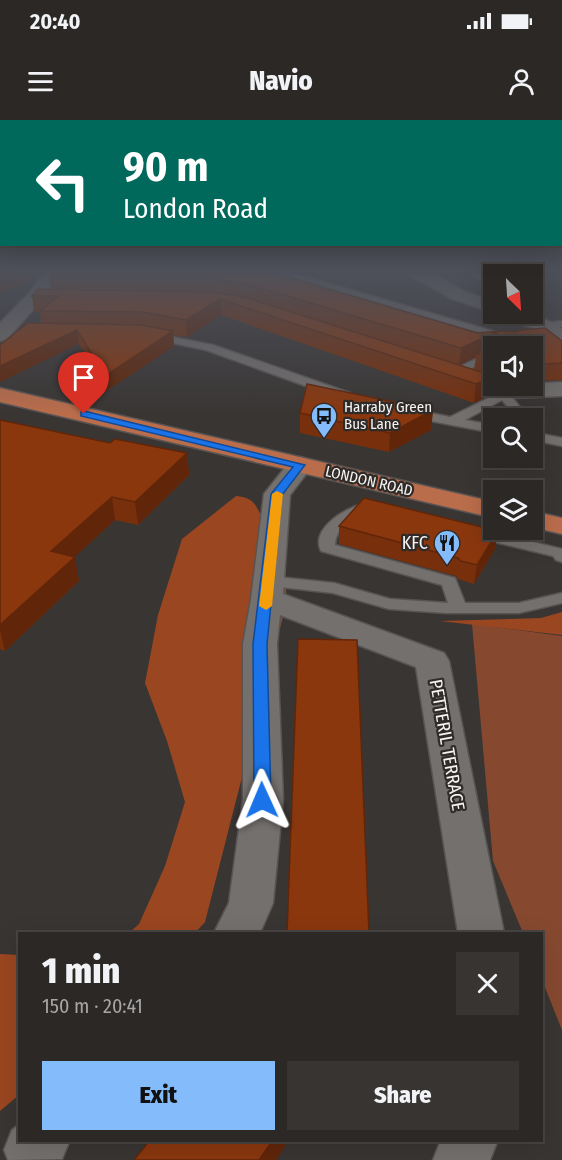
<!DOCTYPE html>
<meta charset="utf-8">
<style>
body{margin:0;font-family:"Fira Sans Condensed",sans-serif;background:#373432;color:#f1f3f6;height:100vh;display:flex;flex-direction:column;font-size:22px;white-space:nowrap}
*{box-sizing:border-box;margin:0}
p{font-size:20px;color:#a6a6a7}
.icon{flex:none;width:33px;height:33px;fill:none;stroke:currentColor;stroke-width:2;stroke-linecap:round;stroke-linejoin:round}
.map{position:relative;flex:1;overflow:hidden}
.sheet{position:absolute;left:18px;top:812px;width:525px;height:210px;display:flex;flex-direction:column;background:#2b2826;border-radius:0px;box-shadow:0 6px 24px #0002,0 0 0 2px #474443}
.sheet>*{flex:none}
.banner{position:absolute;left:0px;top:0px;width:562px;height:126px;box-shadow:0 6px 24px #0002,0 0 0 2px #474443;background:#00695c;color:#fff;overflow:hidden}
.needle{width:39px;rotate:155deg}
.controls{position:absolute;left:483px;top:144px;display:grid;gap:12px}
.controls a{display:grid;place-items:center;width:60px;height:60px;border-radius:0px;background:#2b2826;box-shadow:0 6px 24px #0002,0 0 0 2px #474443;font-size:30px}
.pin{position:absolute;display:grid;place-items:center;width:51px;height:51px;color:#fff;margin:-62px -26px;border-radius:50% 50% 50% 0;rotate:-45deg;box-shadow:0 0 6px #0007}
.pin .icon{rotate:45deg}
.me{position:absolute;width:66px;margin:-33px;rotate:359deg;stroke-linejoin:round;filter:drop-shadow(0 0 4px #0008)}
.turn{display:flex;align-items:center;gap:21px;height:126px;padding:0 24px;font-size:27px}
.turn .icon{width:78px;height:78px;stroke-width:2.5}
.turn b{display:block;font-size:42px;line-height:51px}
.round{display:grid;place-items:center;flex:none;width:63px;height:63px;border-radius:0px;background:#373432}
.overview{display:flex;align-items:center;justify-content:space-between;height:102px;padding:0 24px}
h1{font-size:36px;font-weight:800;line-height:45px}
.button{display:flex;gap:12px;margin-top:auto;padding:12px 24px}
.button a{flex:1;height:69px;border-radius:0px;background:#84bcfb;color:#111;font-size:24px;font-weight:800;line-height:69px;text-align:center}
.button a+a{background:#373432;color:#f1f3f6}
.status{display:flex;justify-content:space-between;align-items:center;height:42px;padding:0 30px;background:#2b2826;direction:ltr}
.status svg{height:16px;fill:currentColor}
header{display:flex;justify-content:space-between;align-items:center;height:78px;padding:0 24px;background:#2b2826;font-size:27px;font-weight:800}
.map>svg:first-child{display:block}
</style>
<div class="status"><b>20:40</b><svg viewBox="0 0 49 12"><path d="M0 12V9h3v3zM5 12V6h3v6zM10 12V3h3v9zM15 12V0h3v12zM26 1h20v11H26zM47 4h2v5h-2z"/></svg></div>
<header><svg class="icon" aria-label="menu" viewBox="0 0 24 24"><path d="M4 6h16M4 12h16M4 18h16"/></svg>Navio<svg class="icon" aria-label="person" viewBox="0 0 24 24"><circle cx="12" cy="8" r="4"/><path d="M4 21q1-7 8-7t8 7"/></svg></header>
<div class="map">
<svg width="562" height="1040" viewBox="0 0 562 1040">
<rect width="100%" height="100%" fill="#393533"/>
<!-- green -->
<polygon fill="#864930" points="472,504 562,516 562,910 542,860 542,813 523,813 493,741"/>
<!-- forest -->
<g fill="#9a4621">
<path d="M 236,376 C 257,378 254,386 265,401 C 269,406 275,410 277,416 C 288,438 286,461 286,485 L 205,802 L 195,813 L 129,813 L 139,804 L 165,746 L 185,682 L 167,621 L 145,563 L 158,495 L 182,419 Z"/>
<polygon points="562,492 562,515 440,501 541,498"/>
<polygon points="0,834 20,835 19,975 0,991"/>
</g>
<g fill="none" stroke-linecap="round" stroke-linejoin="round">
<!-- lane casing -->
<g stroke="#585453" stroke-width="3">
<g id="lane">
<polygon points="265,149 279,149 524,220 514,226 501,226 509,221"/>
<polygon points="562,201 562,207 546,209 541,206 546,203"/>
<polygon points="152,213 213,225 350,273 352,276 350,279 342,279 206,230 148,218 147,216"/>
<polygon points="494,230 494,238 457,255 449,255 447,253"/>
<polygon points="511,267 517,271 511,276 529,298 517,298 502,280 465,300 494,305 494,313 410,297 404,293 410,289 450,297"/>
<polygon points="532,312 562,318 562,326 532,320"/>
<path d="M 363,384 L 379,387 L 381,390 L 374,394 C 356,391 336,406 335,425 L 455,458 L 465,483 L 519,483 L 562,473 L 562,483 L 519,493 L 446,493 L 389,489 L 333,473 L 262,465 L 260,461 L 268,456 L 334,463 L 390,479 L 448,483 L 442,465 L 321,431 C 310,409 345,388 363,384 Z"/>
<polygon points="474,408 562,429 562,442 556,440 553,436 469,416 466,413 469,410"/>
</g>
</g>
<!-- street casing -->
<g stroke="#585453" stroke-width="3">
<g id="street">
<polygon points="47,149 63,149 40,182 7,219 0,221 0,203 28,174"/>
<polygon points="404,149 424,149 462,170 494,182 494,193 450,178 406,153"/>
<path d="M 468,149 L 486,149 L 493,156 L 490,160 C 480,162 473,157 468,149 Z"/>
<path d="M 500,194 C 521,192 544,195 562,209 L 562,225 L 555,223 L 539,210 L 502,198 Z"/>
<polygon points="451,246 494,258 494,266 562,262 562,276 511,278 503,276 443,257 440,252 443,247"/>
<polygon points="300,337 309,340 313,345 290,375 283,474 444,533 449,541 504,813 458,813 416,547 280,495 277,524 283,679 273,783 260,813 214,813 229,783 243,679 243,524 251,479 264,374 291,340"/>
<polygon points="20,1004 20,1020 70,1020 62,1039 8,1040 4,1030 12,1010"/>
<polygon points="441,1020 498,1020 490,1040 433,1040"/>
</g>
</g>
<!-- primary casing -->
<g stroke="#585453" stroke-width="3">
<g id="primary">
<polygon points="0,268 494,382 494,398 0,282"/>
<polygon points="532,391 562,398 562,414 532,407"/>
</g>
</g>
<!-- lane -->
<use href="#lane" fill="#74706e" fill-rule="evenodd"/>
<!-- street -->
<use href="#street" fill="#74706e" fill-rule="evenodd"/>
<!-- primary -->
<use href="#primary" fill="#ba6d4b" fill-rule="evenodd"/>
</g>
<!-- wall -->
<g fill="#772f0c">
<polygon points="260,149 477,213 501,211 562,221 562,260 532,261 532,226 494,226 494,255 474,250 476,237 459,245 494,256 491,274 474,283 221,195 187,217 173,215 174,226 106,271 79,224 41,203 40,192 34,192 32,176 51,169 49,156"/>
<polygon points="433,290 431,310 389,332 300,313 300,293"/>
<polygon points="0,300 110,323 187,333 189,355 138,405 115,400 74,437 79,461 5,531 0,529"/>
<polygon points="339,406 495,429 474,464 458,459 456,456 339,424"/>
</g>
<!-- shaded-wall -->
<g fill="#61260a">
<polygon points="18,149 39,149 40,155 36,160 0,173 0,155"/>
<polygon points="220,179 221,195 187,217 186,200"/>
<polygon points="77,210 79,224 0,262 0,246"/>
<polygon points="173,211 174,226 106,271 105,256"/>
<polygon points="497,212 495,226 476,233 476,237 459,245 461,228"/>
<polygon points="494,256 491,274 474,283 476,264"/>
<polygon points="433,290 431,310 389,332 390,313"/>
<polygon points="187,333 189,355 138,405 135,382"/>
<polygon points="112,377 115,400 55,455 51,431"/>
<polygon points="498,411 495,429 474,464 477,445"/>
<polygon points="75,437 79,461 5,531 0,510 0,505"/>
<polygon points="273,1020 289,1020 276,1040 259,1040"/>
</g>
<!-- building -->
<g fill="#8a370e" stroke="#61260a" stroke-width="1.5">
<polygon points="0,149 18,149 0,155"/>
<polygon points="54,149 260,149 477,213 501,211 516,212 522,210 545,208 562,221 562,243 532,245 532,226 494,226 494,238 476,233 497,224 497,212 461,228 244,163 208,159 49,156"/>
<polygon points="38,169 208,172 241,176 494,256 476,264 220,179 186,200 142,192 40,191 58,176 32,176"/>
<polygon points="28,203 141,205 173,211 105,256 77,210 0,246 0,225"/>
<polygon points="307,264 433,290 390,313 300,293"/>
<polygon points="0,300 110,323 115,319 187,333 135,382 112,377 51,431 75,437 0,505"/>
<polygon points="364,378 498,411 477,445 461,441 458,438 339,406"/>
<polygon points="298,519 357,520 369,813 287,813"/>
<polygon points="150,1020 273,1020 259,1040 134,1040"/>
</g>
<!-- sky -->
<linearGradient id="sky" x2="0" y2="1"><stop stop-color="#1f1d1c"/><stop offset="0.51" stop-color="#4e515b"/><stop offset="1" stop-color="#4e515b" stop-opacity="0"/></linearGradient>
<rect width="562" height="294" fill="url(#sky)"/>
<!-- route -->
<polygon fill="#1a73e8" stroke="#114b97" stroke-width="1.5" points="84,291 305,345 282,375 267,524 271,680 268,684 262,686 257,684 254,680 253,524 271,374 293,347 81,296 81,292"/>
<!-- slow -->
<polygon fill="#f59e0b" points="277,371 283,374 272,486 266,490 259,486 272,374"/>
<!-- icons -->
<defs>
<g id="bus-pin" transform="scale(1.35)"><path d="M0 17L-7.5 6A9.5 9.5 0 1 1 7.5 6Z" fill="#84bcfb" stroke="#2e2b29"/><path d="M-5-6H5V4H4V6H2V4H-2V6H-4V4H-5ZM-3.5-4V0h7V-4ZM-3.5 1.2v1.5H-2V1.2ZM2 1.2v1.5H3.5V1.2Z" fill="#111"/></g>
<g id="restaurant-pin" transform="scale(1.35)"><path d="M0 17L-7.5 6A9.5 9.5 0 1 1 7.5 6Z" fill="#84bcfb" stroke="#2e2b29"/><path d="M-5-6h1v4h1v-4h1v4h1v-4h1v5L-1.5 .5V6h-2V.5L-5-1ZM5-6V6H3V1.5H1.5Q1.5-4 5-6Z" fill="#111"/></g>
</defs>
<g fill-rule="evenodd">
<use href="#bus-pin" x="324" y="296"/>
<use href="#restaurant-pin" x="447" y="423"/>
</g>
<g text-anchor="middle" stroke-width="4.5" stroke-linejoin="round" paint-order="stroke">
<!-- far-poi labels -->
<g font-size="15" fill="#f6f3f2" stroke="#2e2b29" text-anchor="start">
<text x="344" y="292">Harraby Green<tspan x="344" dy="17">Bus Lane</tspan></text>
</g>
<!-- far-street labels -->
<g font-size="15" fill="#f6f3f2" stroke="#2e2b29">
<text transform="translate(369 361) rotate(13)" y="5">LONDON ROAD</text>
</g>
<!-- poi labels -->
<g font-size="18" fill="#f6f3f2" stroke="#2e2b29" text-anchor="end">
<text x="428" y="429">KFC</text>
</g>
<!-- street labels -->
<g font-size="18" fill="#f6f3f2" stroke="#2e2b29">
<text transform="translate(447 625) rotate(80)" y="6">PETTERIL TERRACE</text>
</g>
</g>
</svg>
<div class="controls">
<a><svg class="needle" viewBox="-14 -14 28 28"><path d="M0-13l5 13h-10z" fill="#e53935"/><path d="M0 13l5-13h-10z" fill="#a6a6a7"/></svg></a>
<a><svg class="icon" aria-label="sound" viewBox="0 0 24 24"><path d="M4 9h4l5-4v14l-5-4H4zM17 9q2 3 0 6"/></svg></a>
<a><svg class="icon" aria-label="search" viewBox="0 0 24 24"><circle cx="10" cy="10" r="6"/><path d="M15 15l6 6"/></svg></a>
<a><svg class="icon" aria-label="layers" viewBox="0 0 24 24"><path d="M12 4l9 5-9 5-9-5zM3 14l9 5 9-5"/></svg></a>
</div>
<div class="pin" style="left:84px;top:294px;background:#d93025"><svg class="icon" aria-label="arrive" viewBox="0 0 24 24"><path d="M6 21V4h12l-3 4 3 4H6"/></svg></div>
<svg class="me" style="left:262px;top:680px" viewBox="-20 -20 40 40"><path d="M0-17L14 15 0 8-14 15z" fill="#1a73e8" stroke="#fff" stroke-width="4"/></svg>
<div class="banner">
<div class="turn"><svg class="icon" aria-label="left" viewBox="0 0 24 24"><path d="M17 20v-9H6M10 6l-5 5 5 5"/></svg><div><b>90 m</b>London Road</div></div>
</div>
<section class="sheet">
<div class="overview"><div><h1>1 min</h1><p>150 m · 20:41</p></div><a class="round"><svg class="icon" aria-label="close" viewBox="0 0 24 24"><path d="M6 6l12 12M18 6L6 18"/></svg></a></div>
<div class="button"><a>Exit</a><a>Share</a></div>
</section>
</div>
